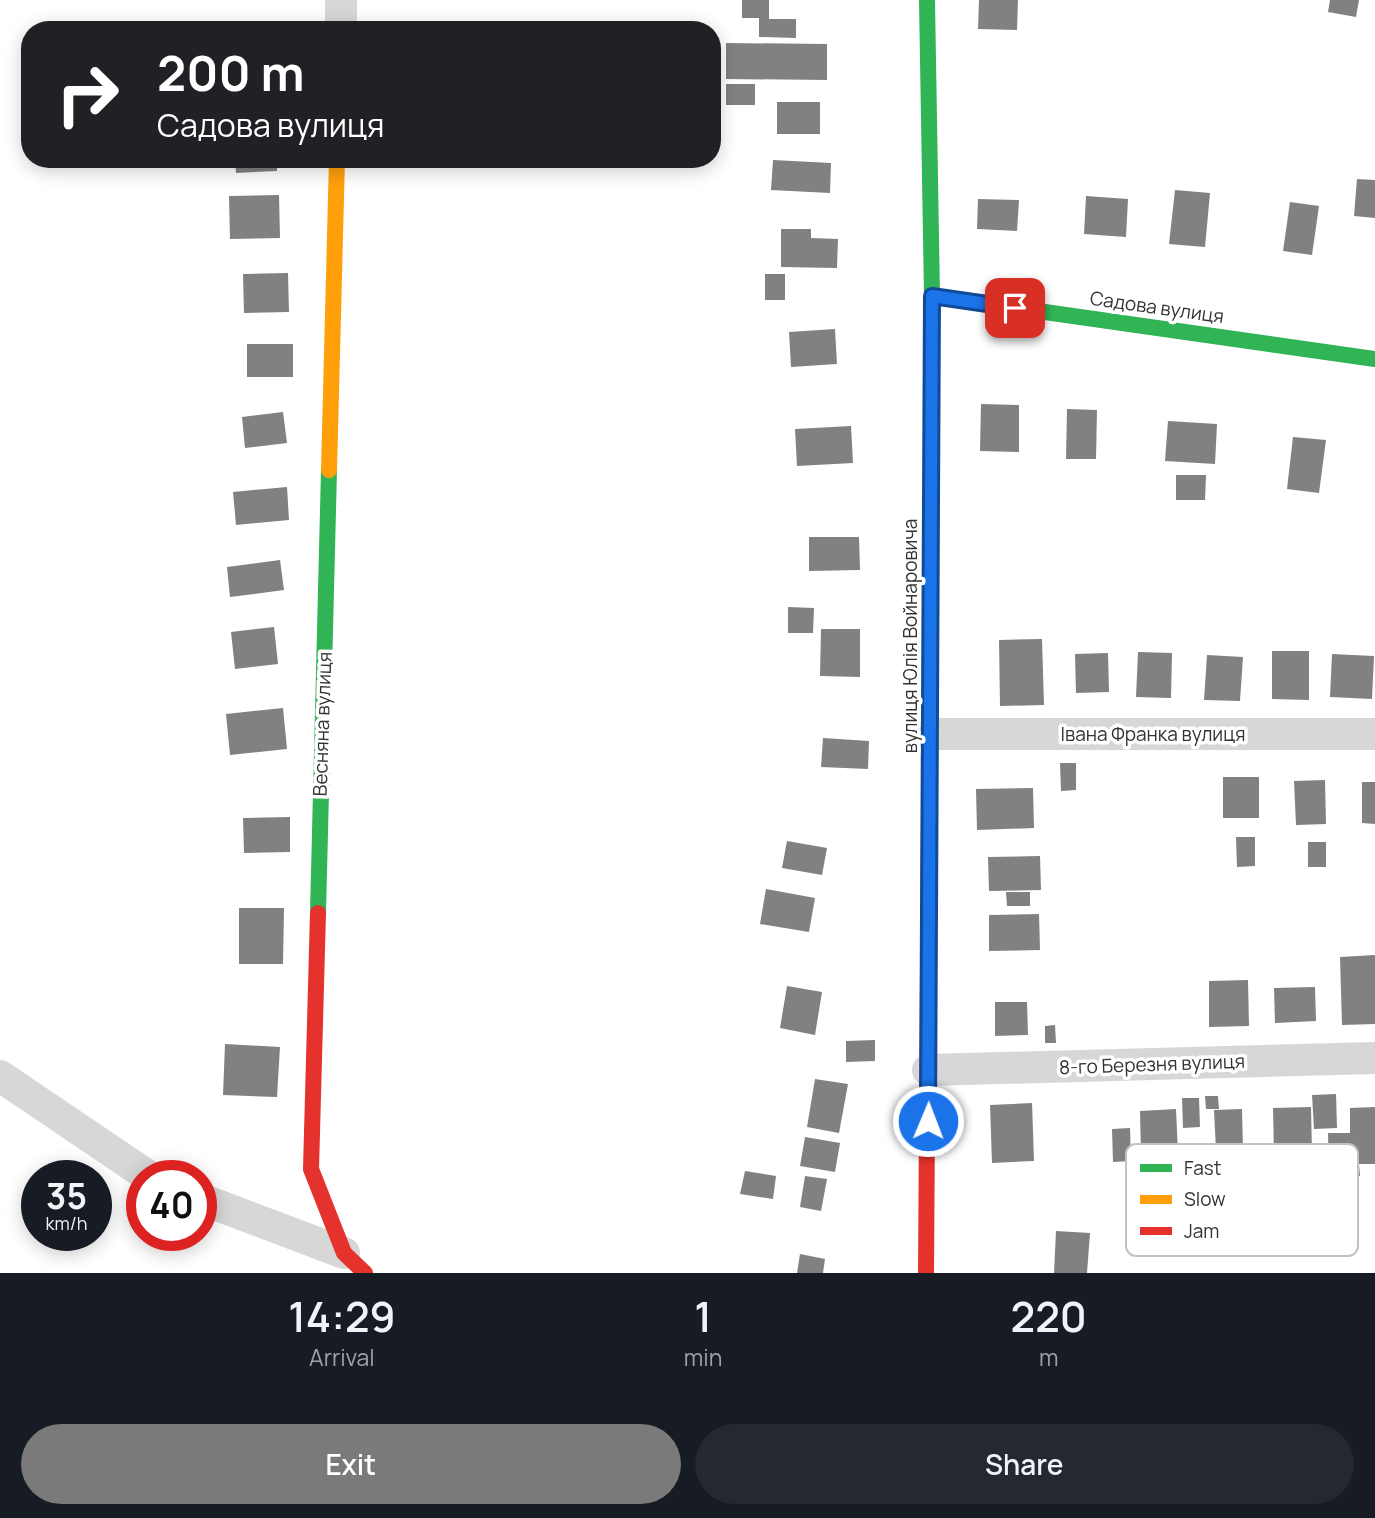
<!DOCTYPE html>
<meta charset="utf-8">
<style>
body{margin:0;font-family:Manrope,sans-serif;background:#242831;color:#f1f3f6;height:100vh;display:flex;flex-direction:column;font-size:26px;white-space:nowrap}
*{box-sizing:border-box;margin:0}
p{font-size:23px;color:#9ea1a6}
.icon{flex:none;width:38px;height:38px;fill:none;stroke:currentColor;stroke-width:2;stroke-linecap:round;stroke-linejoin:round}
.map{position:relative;height:1273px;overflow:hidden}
.drawer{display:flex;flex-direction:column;background:#171b24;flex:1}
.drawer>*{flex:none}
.guide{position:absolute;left:21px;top:21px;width:700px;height:147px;border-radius:28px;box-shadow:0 4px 18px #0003;background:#202124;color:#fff;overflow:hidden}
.speed{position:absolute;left:21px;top:1160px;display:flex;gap:14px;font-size:35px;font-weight:700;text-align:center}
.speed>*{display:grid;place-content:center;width:91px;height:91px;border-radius:50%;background:#171b24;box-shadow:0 4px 18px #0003;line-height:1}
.speed small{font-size:18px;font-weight:400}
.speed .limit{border:10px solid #d22;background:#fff;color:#111}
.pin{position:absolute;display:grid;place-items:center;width:60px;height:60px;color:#fff;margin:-30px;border-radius:14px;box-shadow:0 4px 10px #0006}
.me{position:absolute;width:77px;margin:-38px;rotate:1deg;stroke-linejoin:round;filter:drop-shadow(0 0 5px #0008)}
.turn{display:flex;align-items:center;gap:24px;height:147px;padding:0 21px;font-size:32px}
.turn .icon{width:91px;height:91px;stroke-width:2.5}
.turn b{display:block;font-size:49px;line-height:60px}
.eta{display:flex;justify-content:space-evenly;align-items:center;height:119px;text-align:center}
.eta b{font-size:42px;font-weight:600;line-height:49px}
.button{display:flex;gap:14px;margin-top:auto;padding:14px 21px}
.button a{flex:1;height:80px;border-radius:42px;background:#7a7a7a;color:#fff;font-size:28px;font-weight:600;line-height:80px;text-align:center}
.button a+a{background:#242831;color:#f1f3f6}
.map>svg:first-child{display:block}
</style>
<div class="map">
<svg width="1375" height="1273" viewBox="0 0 1375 1273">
<rect width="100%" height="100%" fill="#fff"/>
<!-- building -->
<g fill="#818181">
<polygon points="742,0 769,0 769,19 796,19 796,38 759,37 759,18 742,18"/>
<polygon points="979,0 1018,0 1017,30 978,29"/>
<polygon points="1330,0 1359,0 1356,17 1328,12"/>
<polygon points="726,43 827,44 827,80 726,79"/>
<rect x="726" y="84" width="29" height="21"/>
<rect x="777" y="102" width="43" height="32"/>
<polygon points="235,159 277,159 277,171 236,173"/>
<polygon points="773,160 831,163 830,193 771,190"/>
<polygon points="1357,179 1375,180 1375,218 1354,216"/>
<polygon points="1175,190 1210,193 1205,247 1169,244"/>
<polygon points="279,195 280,238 230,239 229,196"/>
<polygon points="1086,196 1128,199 1126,237 1084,234"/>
<polygon points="978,199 1019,200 1017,231 977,229"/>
<polygon points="1290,202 1319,206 1312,255 1283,251"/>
<polygon points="781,229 811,229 811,238 838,239 837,268 781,267"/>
<polygon points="288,273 289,312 244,313 243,274"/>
<rect x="765" y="274" width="20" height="26"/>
<polygon points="835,329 837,364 791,367 789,332"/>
<rect x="247" y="344" width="46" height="33"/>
<polygon points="981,404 1019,405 1019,452 980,451"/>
<polygon points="1067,409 1097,410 1096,459 1066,459"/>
<polygon points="283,412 287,443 245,448 242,417"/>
<polygon points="1168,421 1217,424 1215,464 1165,461"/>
<polygon points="851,426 853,463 797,466 795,429"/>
<polygon points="1293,437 1326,440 1319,493 1287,489"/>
<polygon points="1176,475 1206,475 1205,500 1176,500"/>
<polygon points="287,487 289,520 236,525 233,492"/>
<polygon points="809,537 859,537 860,570 809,571"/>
<polygon points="280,560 284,590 230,597 227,567"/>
<polygon points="788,607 814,608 813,633 788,633"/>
<polygon points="274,627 278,664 235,669 231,632"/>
<polygon points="821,629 860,629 860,677 820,676"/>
<polygon points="1042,639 1044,705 1000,706 999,640"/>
<polygon points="1272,651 1309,651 1309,700 1272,699"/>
<polygon points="1138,652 1172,653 1171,698 1136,697"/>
<polygon points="1108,653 1109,692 1076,693 1075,654"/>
<polygon points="1332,654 1374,656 1372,699 1330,697"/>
<polygon points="1207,655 1243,657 1240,701 1204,700"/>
<polygon points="283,708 287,749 230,755 226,714"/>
<polygon points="823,738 869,741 868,769 821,767"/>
<polygon points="1060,763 1076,763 1076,790 1061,791"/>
<rect x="1223" y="777" width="36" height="41"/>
<polygon points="1325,780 1326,824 1296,825 1294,781"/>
<polygon points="1362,782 1375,782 1375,824 1362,823"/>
<polygon points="1033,788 1034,828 977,830 976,789"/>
<polygon points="290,817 290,852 244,853 243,818"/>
<polygon points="1236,837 1255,837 1255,866 1237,867"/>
<polygon points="787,841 827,848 822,875 782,868"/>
<rect x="1308" y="842" width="18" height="25"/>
<polygon points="1040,856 1041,890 989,891 988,857"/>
<polygon points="766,889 815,898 809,932 760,924"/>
<polygon points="1006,892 1030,892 1030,906 1007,906"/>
<polygon points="239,908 284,908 283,964 239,964"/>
<polygon points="1039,914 1040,950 989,951 989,915"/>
<polygon points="1375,955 1375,1024 1342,1025 1340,957"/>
<polygon points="1248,980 1249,1026 1209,1027 1209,981"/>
<polygon points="787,986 822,992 815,1035 780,1028"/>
<polygon points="1315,987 1316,1021 1275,1023 1274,988"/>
<polygon points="995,1002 1027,1002 1028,1035 995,1036"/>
<polygon points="1055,1025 1056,1043 1045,1043 1045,1026"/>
<polygon points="875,1040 875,1061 846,1062 846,1041"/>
<polygon points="225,1044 280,1047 277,1097 223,1095"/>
<polygon points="815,1079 848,1084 839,1133 807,1127"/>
<polygon points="1336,1094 1337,1128 1314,1129 1312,1095"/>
<polygon points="1205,1096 1218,1096 1219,1109 1206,1109"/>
<polygon points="1182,1098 1199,1098 1200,1127 1183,1128"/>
<polygon points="1032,1103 1034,1161 992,1163 990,1105"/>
<polygon points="1311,1107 1312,1155 1274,1157 1273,1108"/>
<polygon points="1375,1107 1375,1164 1359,1164 1360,1176 1329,1177 1328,1133 1350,1133 1350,1108"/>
<polygon points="1176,1109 1178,1153 1141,1154 1140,1111"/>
<polygon points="1242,1109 1243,1150 1216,1151 1214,1110"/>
<polygon points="1130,1128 1131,1161 1113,1162 1112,1129"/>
<polygon points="805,1137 840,1143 835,1172 800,1166"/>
<polygon points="745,1171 776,1176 773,1199 740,1194"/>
<polygon points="805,1176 827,1179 821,1211 800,1207"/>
<polygon points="1056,1231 1090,1233 1087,1273 1054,1273"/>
<polygon points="800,1254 825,1259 823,1273 797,1273"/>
</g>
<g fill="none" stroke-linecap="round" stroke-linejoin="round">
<!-- street -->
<g stroke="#d7d7d7" stroke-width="32">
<polyline points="341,30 341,0"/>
<polyline points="930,734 1375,734"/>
<polyline points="928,1070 1375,1058"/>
<polyline points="0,1076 148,1176"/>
<polyline points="201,1199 344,1253"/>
</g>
<!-- fast -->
<g stroke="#30b455" stroke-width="16">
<polyline points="927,0 932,296 930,672"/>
<polyline points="932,296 1375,359"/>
<polyline points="318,913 329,470"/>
</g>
<!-- slow -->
<polyline stroke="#ff9f0a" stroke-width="16" points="329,470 337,159"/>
<!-- jam -->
<g stroke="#e5322d" stroke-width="16">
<polyline points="318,913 311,1169 344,1253 365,1273"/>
<polyline points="926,1273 930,672"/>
</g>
</g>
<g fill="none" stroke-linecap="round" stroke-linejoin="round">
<!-- route casing -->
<g stroke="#114b97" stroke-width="18">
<polyline id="route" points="928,1121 932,296 1015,308"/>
</g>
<!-- route -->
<use href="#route" stroke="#1a73e8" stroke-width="12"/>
</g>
<g text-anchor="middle" stroke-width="7" stroke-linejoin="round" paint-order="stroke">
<!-- street labels -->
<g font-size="19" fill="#333" stroke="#fff">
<text transform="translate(1157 307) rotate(8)" y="7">Садова вулиця</text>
<text transform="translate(910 636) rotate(-90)" y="7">вулиця Юлія Войнаровича</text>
<text transform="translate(322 724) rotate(-88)" y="7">Весняна вулиця</text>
<text x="1153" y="741">Івана Франка вулиця</text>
<text transform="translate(1152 1064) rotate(-2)" y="7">8-го Березня вулиця</text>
</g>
</g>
<!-- legend -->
<rect x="1126" y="1144" width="232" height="112" rx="10" fill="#fff" stroke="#c2c2c2" stroke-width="2"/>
<rect x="1140" y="1164" width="32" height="8" fill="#30b455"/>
<rect x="1140" y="1195" width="32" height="9" fill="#ff9f0a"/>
<rect x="1140" y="1227" width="32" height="8" fill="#e5322d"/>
<g font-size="19" fill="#333">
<text x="1184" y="1175">Fast</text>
<text x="1184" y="1206">Slow</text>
<text x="1184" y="1238">Jam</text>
</g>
</svg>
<div class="speed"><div>35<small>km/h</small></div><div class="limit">40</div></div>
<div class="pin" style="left:1015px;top:308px;background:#d93025"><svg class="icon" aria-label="arrive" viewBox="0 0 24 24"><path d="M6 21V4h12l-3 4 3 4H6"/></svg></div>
<svg class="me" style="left:928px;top:1121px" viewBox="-20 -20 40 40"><circle r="17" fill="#1a73e8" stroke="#fff" stroke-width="3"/><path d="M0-11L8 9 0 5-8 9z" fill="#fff"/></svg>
<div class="guide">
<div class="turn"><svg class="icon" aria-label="right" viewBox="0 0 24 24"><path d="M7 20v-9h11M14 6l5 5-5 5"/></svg><div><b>200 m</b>Садова вулиця</div></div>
</div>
</div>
<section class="drawer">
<div class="eta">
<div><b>14:29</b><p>Arrival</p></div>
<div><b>1</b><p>min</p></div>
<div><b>220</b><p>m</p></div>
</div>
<div class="button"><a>Exit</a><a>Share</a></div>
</section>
